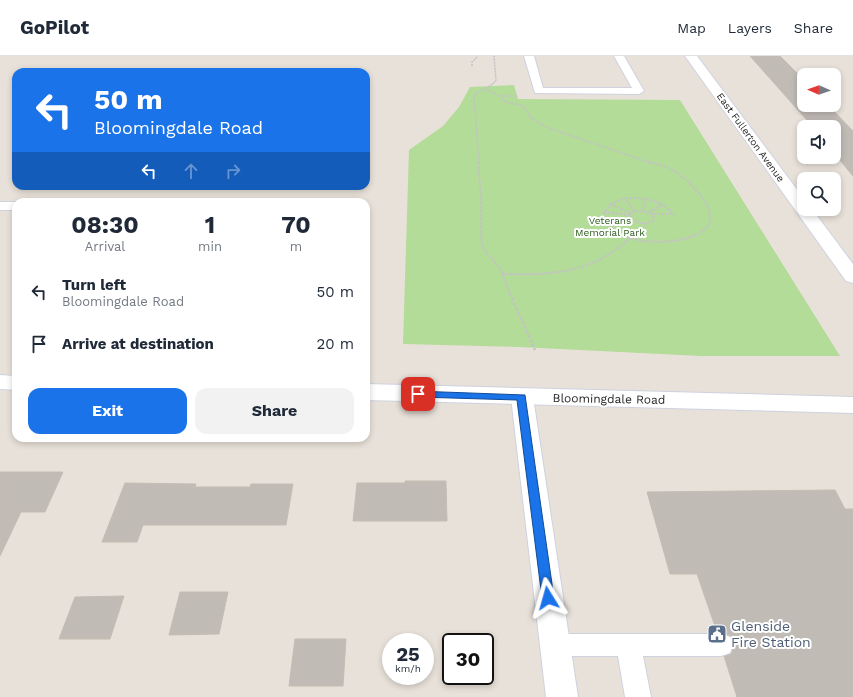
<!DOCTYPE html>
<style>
body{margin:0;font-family:"Work Sans",sans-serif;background:#f2f2f3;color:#1f2937;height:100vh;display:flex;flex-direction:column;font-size:15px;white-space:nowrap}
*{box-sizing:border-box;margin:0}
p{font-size:13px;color:#747a83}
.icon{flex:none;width:22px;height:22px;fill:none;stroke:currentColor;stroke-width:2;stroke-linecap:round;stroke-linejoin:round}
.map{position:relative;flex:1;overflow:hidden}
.side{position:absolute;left:12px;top:142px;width:358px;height:244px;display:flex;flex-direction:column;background:#fff;border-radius:12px;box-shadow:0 2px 6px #0003}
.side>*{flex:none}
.hud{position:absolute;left:12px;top:12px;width:358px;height:122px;border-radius:12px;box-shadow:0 2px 6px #0003;background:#1a73e8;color:#fff;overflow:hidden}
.needle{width:26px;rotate:272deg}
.buttons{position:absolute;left:797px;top:12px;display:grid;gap:8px}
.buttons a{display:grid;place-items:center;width:44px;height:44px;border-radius:8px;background:#fff;box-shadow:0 2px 6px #0003;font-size:20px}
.speed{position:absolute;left:382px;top:577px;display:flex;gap:8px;font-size:20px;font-weight:700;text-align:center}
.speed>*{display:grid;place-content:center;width:52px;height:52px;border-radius:50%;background:#fff;box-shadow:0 2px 6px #0003;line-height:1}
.speed small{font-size:10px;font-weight:400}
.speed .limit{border:2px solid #111;border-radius:6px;background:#fff;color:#111}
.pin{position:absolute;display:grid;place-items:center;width:34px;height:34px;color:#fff;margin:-17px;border-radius:8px;box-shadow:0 2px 6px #0006}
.me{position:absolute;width:44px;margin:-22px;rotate:352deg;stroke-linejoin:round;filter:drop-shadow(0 0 3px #0008)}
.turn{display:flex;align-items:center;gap:14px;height:84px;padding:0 16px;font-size:18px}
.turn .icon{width:52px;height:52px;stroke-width:2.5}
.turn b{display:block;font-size:28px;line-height:34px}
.lanes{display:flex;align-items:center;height:38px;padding:0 16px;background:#0003;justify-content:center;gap:20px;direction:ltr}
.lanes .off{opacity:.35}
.eta{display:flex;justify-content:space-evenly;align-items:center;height:68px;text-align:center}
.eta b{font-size:24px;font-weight:700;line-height:28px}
.action{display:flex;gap:8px;margin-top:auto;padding:8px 16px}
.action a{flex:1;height:46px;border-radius:12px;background:#1a73e8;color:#fff;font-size:16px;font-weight:700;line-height:46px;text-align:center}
.action a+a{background:#f2f2f3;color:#1f2937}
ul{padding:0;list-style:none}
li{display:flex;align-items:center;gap:12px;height:52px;padding:0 16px}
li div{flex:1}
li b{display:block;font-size:15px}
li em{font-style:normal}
header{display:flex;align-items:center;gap:24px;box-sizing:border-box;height:56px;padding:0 20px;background:#fff;border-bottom:1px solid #e0e1e3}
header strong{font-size:19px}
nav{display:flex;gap:22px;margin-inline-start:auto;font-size:14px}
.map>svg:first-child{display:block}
</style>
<header>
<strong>GoPilot</strong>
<nav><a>Map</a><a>Layers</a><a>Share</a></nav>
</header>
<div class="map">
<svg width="853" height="641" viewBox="0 0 853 641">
<rect width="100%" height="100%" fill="#e8e1d9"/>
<!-- green -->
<polygon fill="#b3dc98" points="514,29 518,43 680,44 840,300 701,300 519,291 403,288 409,94 443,70 459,51 470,31"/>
<!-- building -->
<g fill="#c1bbb6" stroke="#c3bdb3">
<polygon points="750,0 780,0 804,24 804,49 828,49 853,75 853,120 834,97 834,71 813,71"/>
<polygon points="0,416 63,416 45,456 21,456 0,500"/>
<polygon points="405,425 446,425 447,465 353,465 357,427 405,427"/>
<polygon points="125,427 196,428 195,431 250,431 251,428 293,428 286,469 143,469 137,486 102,486"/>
<polygon points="835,434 845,453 853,453 853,641 737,641 724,600 731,598 734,590 731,580 717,576 697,518 670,518 647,436"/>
<polygon points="180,536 228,536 219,578 169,579"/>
<polygon points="124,540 110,583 59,583 75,541"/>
<polygon points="295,583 346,583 343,630 289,630"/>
</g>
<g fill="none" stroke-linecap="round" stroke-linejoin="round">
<!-- lane casing -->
<g stroke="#ced2df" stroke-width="2">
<g id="lane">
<polygon points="524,0 534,0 543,32 632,32 614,0 624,0 644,35 639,38 535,37"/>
<rect x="0" y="146" width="16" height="8"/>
<polygon points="555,578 721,578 730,581 733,589 730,597 721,600 643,600 651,641 625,641 618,600 555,600 546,597 543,589 546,581"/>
</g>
</g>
<!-- street casing -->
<g stroke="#ced2df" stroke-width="2">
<g id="street">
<polygon points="685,0 697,0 804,143 804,153 812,153 853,208 853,227 846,225"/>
<polygon points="522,333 530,336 533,341 578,641 546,641 511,341 514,336"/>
</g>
</g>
<!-- secondary casing -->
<g stroke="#ced2df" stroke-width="2">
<g id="secondary">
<polygon points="0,319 16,320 16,334 0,333"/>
<polygon points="366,328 853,341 853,357 366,344"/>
</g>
</g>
<!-- path-far2 -->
<g stroke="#c3c3c3" stroke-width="1.5" stroke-dasharray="2 1" stroke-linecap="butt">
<polyline points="472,10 472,6 478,0"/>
<polyline points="486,34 500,40 505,46 524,50"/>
<polyline points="500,40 518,40"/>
<polyline points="524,50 530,61 546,71 651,107"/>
<path d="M 479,107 L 474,41 C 478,32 491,33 496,24 L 494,0"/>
</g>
<!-- path-far1 -->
<g stroke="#c3c3c3" stroke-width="2" stroke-dasharray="2.5 1.5" stroke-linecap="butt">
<polyline points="478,106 481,143 481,182 483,192 501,214 512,243"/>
<path d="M 648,106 C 657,108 667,110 674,115 C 687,122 721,155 707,171 C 692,189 641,189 622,179 C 614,174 608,167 603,159 C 612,139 641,139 659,147 C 664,149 669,154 674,158 L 651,158"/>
<polyline points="626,144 635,155"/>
<polyline points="610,148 631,157"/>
<path d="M 635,155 L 647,156 L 653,159 L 654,164 C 645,170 635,168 629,159 Z"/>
<polyline points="643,155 645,144"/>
<polyline points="604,156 629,159"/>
<polyline points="649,156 662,149"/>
<path d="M 502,218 C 553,219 592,218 631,181"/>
</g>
<!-- path -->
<polyline stroke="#c3c3c3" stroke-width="2.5" stroke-dasharray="3 2" stroke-linecap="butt" points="512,242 535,294"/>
<!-- lane -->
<use href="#lane" fill="#fff" fill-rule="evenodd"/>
<!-- street -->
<use href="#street" fill="#fff" fill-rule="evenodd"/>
<!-- secondary -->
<use href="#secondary" fill="#fff" fill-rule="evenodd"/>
</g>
<!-- route -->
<polygon fill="#1a73e8" stroke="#114b97" points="415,335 525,339 554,542 553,546 548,548 544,546 542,542 517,344 418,341 415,340 413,338"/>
<!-- icons -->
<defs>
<g id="civic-square" transform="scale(1)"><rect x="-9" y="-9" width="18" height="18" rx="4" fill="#5c6f8a" stroke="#fff"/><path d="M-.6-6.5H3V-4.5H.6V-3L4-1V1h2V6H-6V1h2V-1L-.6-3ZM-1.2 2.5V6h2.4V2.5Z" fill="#fff"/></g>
</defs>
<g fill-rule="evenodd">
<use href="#civic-square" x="717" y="578"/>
</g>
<g text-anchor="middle" stroke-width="4" stroke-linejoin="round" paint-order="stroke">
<!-- far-street labels -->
<g font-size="10" fill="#272727" stroke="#fff">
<text transform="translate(751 81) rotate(54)" y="4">East Fullerton Avenue</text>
</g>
<!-- far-park labels -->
<g font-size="10" fill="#2e5c1e" stroke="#fff">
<text x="610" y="168">Veterans<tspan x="610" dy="12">Memorial Park</tspan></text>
</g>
<!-- street labels -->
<g font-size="12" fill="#272727" stroke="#fff">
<text transform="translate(609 343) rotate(1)" y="4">Bloomingdale Road</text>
</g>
<!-- near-service labels -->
<g font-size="14" fill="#4e5e75" stroke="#fff" text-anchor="start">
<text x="731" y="575">Glenside<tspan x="731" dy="16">Fire Station</tspan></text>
</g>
</g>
</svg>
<div class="buttons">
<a><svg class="needle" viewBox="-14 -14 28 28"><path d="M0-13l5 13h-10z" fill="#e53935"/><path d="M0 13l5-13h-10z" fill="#747a83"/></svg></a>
<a><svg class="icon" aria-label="sound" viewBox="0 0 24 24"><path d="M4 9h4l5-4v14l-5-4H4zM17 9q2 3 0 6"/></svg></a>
<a><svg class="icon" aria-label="search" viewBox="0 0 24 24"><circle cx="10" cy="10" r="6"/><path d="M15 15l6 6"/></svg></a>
</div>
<div class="speed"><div>25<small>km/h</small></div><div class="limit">30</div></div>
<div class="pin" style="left:418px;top:338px;background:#d93025"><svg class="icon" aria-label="arrive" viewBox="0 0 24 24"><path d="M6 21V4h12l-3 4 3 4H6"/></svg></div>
<svg class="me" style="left:548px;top:542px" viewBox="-20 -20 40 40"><path d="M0-17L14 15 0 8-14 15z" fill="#1a73e8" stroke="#fff" stroke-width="4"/></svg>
<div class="hud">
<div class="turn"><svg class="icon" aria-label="left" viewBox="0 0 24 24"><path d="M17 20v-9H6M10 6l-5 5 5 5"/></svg><div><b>50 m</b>Bloomingdale Road</div></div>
<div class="lanes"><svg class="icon" aria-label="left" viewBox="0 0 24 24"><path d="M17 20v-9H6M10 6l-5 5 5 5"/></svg><svg class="icon off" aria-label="ahead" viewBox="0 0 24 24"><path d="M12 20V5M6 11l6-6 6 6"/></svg><svg class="icon off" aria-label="right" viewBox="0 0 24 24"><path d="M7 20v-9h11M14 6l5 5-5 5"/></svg></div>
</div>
<section class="side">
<div class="eta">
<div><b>08:30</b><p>Arrival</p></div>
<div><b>1</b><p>min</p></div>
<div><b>70</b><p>m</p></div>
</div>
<ul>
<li><svg class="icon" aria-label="left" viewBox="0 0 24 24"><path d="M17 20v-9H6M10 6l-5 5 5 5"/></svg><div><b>Turn left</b><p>Bloomingdale Road</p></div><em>50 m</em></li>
<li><svg class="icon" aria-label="arrive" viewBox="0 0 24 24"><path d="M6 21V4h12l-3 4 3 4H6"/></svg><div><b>Arrive at destination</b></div><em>20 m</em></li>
</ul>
<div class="action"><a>Exit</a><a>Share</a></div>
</section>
</div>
